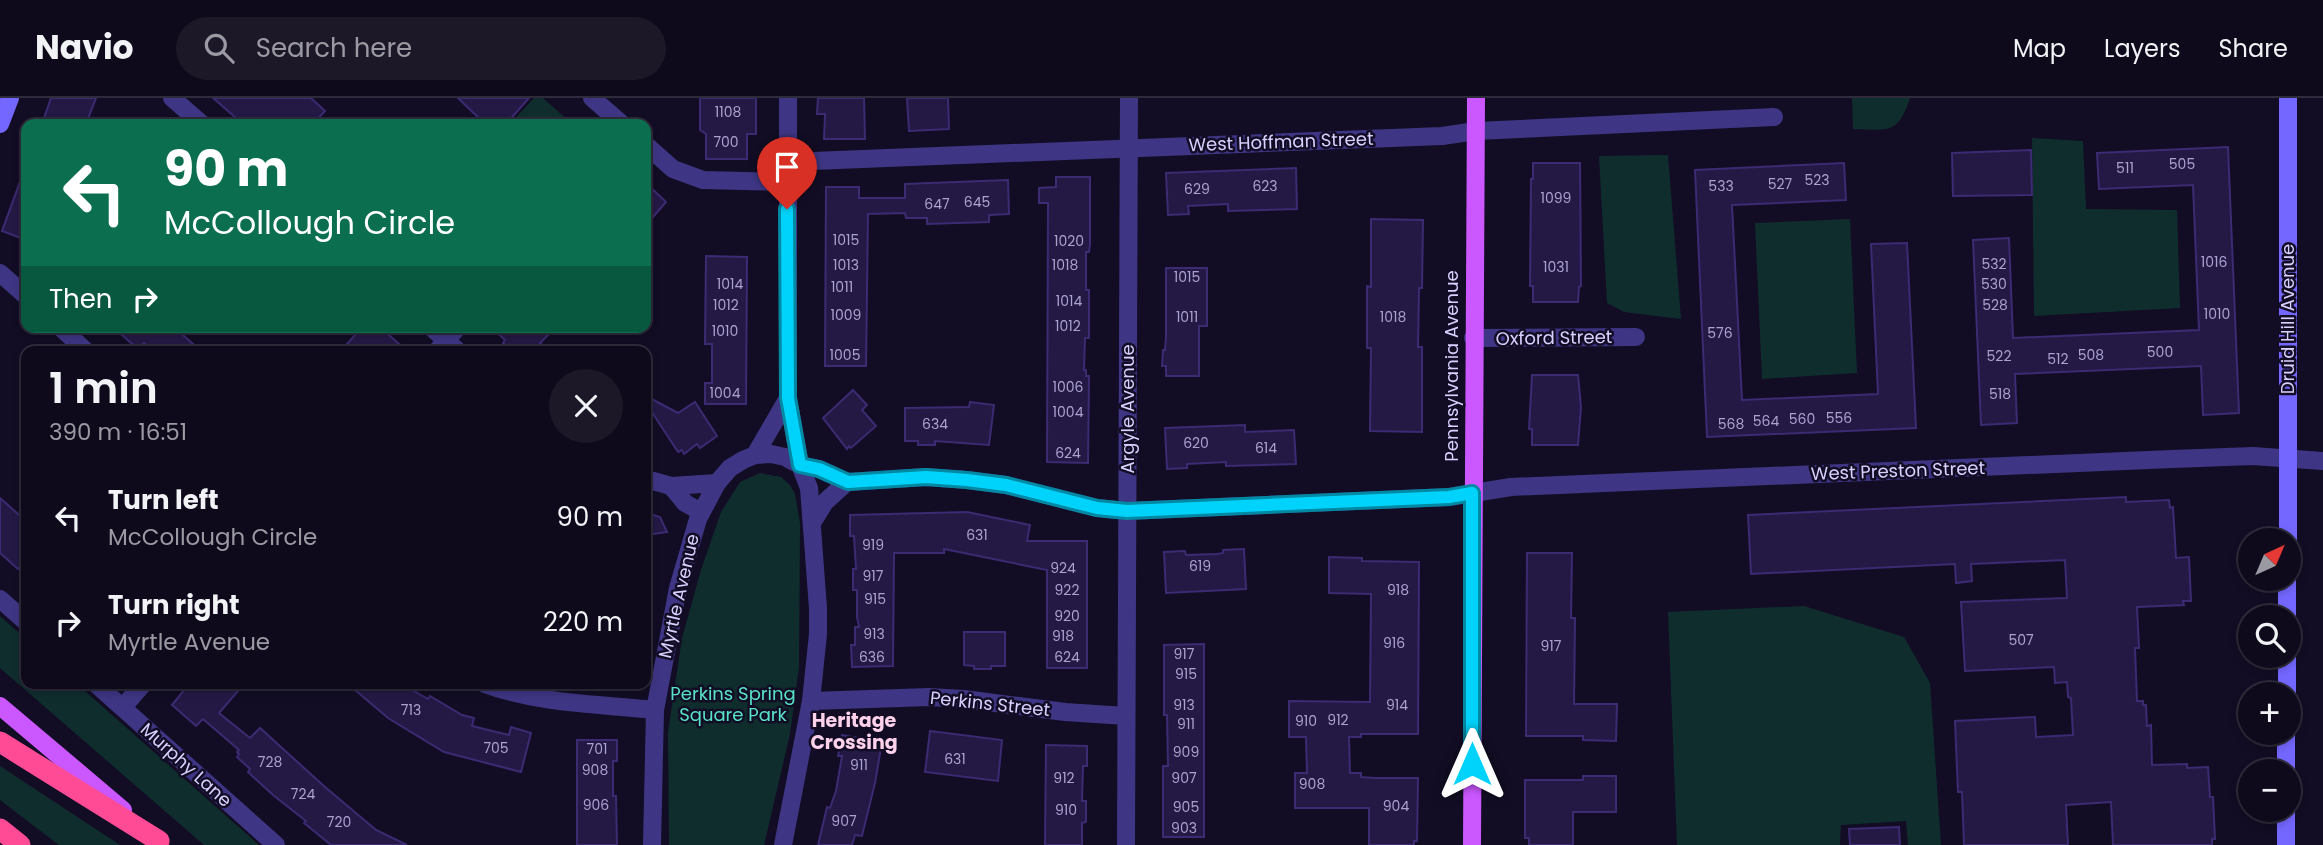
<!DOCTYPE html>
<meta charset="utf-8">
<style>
body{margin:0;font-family:Poppins,sans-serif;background:#1c1828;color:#f1f3f6;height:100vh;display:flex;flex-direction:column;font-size:26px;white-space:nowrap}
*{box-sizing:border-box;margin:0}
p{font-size:23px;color:#9b9aa3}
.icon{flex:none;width:38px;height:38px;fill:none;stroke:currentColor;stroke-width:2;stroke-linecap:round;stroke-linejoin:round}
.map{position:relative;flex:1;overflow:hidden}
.details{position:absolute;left:21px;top:248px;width:630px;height:343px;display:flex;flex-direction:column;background:#0e0a1b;border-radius:14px;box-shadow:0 4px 10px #0003,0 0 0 2px #2e2b3a}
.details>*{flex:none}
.hud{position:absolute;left:21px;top:21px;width:630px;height:214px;border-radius:14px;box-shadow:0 4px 10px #0003,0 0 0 2px #2e2b3a;background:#0b6e4f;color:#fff;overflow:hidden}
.needle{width:46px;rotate:44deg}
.tools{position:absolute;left:2238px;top:430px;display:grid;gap:14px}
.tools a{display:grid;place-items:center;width:63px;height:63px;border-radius:50%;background:#0e0a1b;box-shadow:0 4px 10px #0003,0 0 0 2px #2e2b3a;font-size:35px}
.pin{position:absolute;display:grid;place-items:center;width:60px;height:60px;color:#fff;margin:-72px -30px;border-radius:50% 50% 50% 0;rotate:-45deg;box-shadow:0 0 7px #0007}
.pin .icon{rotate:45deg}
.me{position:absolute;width:77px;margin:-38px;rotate:0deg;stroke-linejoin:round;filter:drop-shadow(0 0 5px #0008)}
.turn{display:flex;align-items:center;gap:24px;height:147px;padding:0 28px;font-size:32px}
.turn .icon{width:91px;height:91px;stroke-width:2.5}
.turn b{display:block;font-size:49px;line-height:60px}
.then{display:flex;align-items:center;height:66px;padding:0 28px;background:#0003;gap:14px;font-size:26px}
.round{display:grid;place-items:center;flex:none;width:74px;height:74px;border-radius:37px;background:#1c1828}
.headline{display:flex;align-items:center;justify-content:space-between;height:119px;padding:0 28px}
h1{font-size:42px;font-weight:600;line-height:52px}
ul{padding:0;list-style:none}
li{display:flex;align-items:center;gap:21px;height:105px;padding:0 28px}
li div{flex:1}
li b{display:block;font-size:26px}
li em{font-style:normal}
header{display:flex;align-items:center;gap:42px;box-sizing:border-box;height:98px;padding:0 35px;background:#0e0a1b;border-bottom:2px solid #2e2b3a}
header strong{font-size:33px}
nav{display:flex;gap:38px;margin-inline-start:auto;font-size:24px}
.search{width:490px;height:63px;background:#1c1828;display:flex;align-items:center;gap:18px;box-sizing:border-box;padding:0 24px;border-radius:38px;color:#9b9aa3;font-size:26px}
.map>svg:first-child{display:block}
</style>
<header>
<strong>Navio</strong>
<div class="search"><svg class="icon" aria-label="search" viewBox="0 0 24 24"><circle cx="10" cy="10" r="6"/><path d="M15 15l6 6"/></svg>Search here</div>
<nav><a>Map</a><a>Layers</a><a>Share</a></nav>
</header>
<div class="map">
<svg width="2323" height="747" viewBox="0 0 2323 747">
<rect width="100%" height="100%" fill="#120d24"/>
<!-- green -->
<g fill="#102d2e">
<polygon points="534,0 543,0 572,26 510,26"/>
<path d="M 1852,0 L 1910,0 C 1898,37 1888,32 1853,31 Z"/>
<polygon points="2032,40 2083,43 2086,111 2177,112 2180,210 2034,218"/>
<polygon points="1668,57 1681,221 1624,214 1607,205 1599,58"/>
<polygon points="1850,121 1857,275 1762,281 1755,125"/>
<polygon points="760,375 781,379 790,387 795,396 800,425 799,569 790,636 764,747 669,747 668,634 682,540 701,472 721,414 740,384"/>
<polygon points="1804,508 1904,539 1930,585 1941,747 1908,747 1906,723 1841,727 1840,747 1677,747 1668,514"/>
<polygon points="0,518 26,541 26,586 77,586 259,747 204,747 0,570"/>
<polygon points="0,668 120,747 59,747 0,702"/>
</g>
<!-- building -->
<g fill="#241945" stroke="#3c2a72" stroke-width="2">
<polygon points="51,0 96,0 86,26 42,26"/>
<polygon points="213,0 311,0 325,13 313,26 243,26"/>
<polygon points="458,0 529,0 506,26 485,26"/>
<polygon points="700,0 756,0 756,36 747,36 747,61 706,61 706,36 700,32"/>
<polygon points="818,0 864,0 865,41 824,41 825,16 817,16"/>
<polygon points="907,0 948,0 949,31 909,33"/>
<polygon points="2228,49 2239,315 2203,317 2201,268 2015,276 2017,325 1981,327 1973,142 2009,140 2013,240 2199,232 2193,87 2099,91 2097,55"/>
<polygon points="2031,52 2032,97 1953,98 1952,55"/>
<polygon points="1533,65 1580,65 1581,188 1579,189 1578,204 1533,204 1533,188 1530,188 1531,81 1533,81"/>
<polygon points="1844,65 1846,102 1732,107 1742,302 1878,296 1871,146 1907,145 1916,330 1707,339 1695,72"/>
<polygon points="1296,70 1297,111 1228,113 1228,106 1188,108 1189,116 1168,117 1166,75"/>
<polygon points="24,73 26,74 26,142 2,133"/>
<polygon points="1056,79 1090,79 1090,146 1089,154 1086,154 1086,192 1089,192 1089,240 1085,240 1084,272 1086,272 1086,278 1089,278 1088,365 1047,364 1048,105 1039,105 1039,90 1056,89"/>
<polygon points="1008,82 1009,116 989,117 989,124 927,126 927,120 906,120 905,115 868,116 866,268 825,268 826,89 859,89 859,100 905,100 905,86"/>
<polygon points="646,85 666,104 646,127"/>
<polygon points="1371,121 1423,122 1422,190 1419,190 1418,249 1422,249 1422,334 1370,333 1371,250 1367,250 1367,188 1371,189"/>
<polygon points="706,158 747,159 746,306 705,306 705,285 712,285 712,246 705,246"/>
<polygon points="1166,170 1207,170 1207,228 1199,228 1199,278 1166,278 1166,268 1162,268 1163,252 1165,252 1166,238"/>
<polygon points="113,229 174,229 202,254 153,254 144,245 140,250 131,245"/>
<polygon points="362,229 380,229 408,254 340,254"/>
<polygon points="491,229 556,229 540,245 550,254 513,254 503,245 505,242"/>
<polygon points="1532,277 1578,277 1581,309 1578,347 1532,347 1532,331 1529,331"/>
<polygon points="853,292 867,307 862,312 876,328 851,350 849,348 847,351 823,320"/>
<polygon points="646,298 678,315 695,304 717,338 700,350 697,346 684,356 682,352 678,354 646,305"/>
<polygon points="970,304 994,307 989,347 935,343 935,347 918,347 918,343 905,343 905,310 969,309"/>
<polygon points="1245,327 1245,334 1294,332 1296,366 1226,368 1226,364 1187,366 1187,370 1167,371 1165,330"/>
<polygon points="2126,399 2126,404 2169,402 2170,410 2173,409 2176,460 2189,459 2191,503 2183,503 2184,507 2137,509 2139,550 2135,550 2137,603 2143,603 2143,607 2146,607 2147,628 2151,627 2152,667 2187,666 2187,670 2208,669 2210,699 2213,699 2215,741 2212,741 2212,747 2113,747 2111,704 2066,707 2068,747 1964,747 1962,694 1958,694 1955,623 2035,619 2036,639 2073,637 2071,600 2068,599 2067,584 2055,585 2054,569 1965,573 1961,504 2067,500 2065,462 1971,466 1972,483 1956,485 1955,466 1751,476 1748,417"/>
<polygon points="0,400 26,423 26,462 18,471 0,455"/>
<polygon points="967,414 1030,427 1027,443 1087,443 1087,570 1047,570 1047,472 944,451 944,455 894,455 893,568 852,569 851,547 855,547 855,529 859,529 857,519 857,492 853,492 853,471 856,471 854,438 850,438 850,417"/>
<polygon points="646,415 660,419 667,434 646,437"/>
<polygon points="1244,451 1246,491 1166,495 1164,454 1185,453 1186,457 1217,456 1223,455 1223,452"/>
<polygon points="1527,455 1572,455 1571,520 1575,520 1574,606 1617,606 1616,643 1583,642 1583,638 1526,638"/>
<polygon points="1329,459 1362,460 1362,463 1419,464 1418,636 1361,636 1361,639 1349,639 1350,675 1361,675 1361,679 1375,680 1418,680 1417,743 1414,743 1414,747 1369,747 1369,710 1295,710 1295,675 1307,675 1306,639 1289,639 1289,603 1370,604 1371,496 1329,495"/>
<polygon points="964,534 1005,534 1005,568 991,568 991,571 974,571 974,568 964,567"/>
<polygon points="1204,546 1204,739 1163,739 1163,668 1168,668 1167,617 1164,617 1164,547"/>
<polygon points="189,586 244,586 219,615 250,640 260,630 325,689 376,732 407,747 331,747 304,725 306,723 273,697 248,674 250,671 237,659 239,656 237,654 239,652 203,621 196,628 172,607"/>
<polygon points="348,586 402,586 428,601 430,598 462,617 474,620 472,628 509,637 511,629 531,635 521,674 444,654 388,620"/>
<polygon points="930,633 1002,642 998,683 925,674"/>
<polygon points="842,637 882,644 875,685 862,738 855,737 852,747 818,747 827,709 830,710 836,693 842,658 838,658"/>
<polygon points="577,642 617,642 617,663 613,663 613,698 616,698 617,747 577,747"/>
<polygon points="1046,647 1087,648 1087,668 1083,668 1082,703 1086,703 1086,724 1082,725 1082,747 1045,747"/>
<polygon points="1583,678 1616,678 1616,714 1573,714 1573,747 1529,747 1529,740 1525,740 1525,682 1583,682"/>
<polygon points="1899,729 1900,747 1850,747 1849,731"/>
</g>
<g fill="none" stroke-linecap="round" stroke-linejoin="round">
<!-- minor -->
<g stroke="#3e3684" stroke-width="18">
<polyline points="172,0 202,26"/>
<polyline points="592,0 622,26"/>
<polyline points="788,0 788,300 800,367 819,371 847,384 926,379 967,382 1006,387 1097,410 1127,413 1449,399 1511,389 2172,361 2253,358 2323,363"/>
<polyline points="646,47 673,71 703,82 787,84"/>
<polyline points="788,64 1442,38 1476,33 1774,19"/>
<polyline points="0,175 26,198"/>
<polyline points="60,229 87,254"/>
<polyline points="431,229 459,254"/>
<polyline points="1473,240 1636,239"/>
<polyline points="436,254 458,229"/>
<polyline points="755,357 788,300"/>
<polyline points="646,381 671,388 717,385"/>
<polyline points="671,388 685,405 701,414"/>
<polyline points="812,425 825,404 847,384"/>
<polyline points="0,501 26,524"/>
<polyline points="96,586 276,747"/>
<path d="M 485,586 C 539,606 598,606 655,612"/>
<polyline points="811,603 929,599 964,601 1065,614 1126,618"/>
<polyline points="123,609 143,586"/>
<polyline points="652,747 655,612 678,490 698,421 717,385 730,370 743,362 755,357 771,356 785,359 800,367 809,390 818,510 818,536 811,603 783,747"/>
<polyline points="1126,747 1129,0"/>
</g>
<!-- secondary -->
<g stroke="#7467ff" stroke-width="18">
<polyline points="0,26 10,0"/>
<polyline points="2288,443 2288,0"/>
<polyline points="2287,520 2287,481"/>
<polyline points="2287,597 2287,558"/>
<polyline points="2286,674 2286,635"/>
<polyline points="2286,747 2286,712"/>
</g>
<!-- primary -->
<g stroke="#ca57ff" stroke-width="18">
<polyline points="0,608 123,712"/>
<polyline points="1472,747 1476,0"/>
</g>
<!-- motorway -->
<g stroke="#ff4b96" stroke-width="21">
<polyline points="0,644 159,743"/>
<polyline points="0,731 20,747"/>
</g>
</g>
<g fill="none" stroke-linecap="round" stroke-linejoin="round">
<!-- route casing -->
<g stroke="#0089a3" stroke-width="18">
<polyline id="route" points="787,111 788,300 800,367 819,371 848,384 926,379 967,382 1006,387 1097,410 1127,413 1449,399 1472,395 1472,666"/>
</g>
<!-- route -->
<use href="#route" stroke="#00d3fb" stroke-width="12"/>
</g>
<g text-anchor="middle" stroke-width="5" stroke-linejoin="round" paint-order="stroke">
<!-- number labels -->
<g font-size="14" fill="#aba2d0">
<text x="728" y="19">1108</text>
<text x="726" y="49">700</text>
<text x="2182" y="71">505</text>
<text x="2125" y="75">511</text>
<text x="1817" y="87">523</text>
<text x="1780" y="91">527</text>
<text x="1265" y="93">623</text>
<text x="1721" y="93">533</text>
<text x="1197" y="96">629</text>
<text x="1556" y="105">1099</text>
<text x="977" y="109">645</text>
<text x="937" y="111">647</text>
<text x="846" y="147">1015</text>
<text x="1069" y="148">1020</text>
<text x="2214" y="169">1016</text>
<text x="1994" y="171">532</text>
<text x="846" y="172">1013</text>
<text x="1065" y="172">1018</text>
<text x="1556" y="174">1031</text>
<text x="1187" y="184">1015</text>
<text x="730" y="191">1014</text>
<text x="1994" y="191">530</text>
<text x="842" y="194">1011</text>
<text x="1069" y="208">1014</text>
<text x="726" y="212">1012</text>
<text x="1995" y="212">528</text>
<text x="2217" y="221">1010</text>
<text x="846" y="222">1009</text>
<text x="1187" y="224">1011</text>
<text x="1393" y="224">1018</text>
<text x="1068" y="233">1012</text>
<text x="725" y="238">1010</text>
<text x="1720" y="240">576</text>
<text x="2160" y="259">500</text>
<text x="845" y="262">1005</text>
<text x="2091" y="262">508</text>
<text x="1999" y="263">522</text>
<text x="2058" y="266">512</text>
<text x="1068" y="294">1006</text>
<text x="725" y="300">1004</text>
<text x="2000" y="301">518</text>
<text x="1068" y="319">1004</text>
<text x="1839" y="325">556</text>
<text x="1802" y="326">560</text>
<text x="1766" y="328">564</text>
<text x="935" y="331">634</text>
<text x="1731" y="331">568</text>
<text x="1196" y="350">620</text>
<text x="1266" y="355">614</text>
<text x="1068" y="360">624</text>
<text x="977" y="442">631</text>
<text x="873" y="452">919</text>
<text x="1200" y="473">619</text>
<text x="1063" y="475">924</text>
<text x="873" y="483">917</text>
<text x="1067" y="497">922</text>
<text x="1398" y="497">918</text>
<text x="875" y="506">915</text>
<text x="1067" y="523">920</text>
<text x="874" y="541">913</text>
<text x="1063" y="543">918</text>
<text x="2021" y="547">507</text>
<text x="1394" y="550">916</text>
<text x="1551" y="553">917</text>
<text x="1184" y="561">917</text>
<text x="872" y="564">636</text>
<text x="1067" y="564">624</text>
<text x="1186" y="581">915</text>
<text x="1184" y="612">913</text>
<text x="1397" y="612">914</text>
<text x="411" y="617">713</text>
<text x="1338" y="627">912</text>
<text x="1306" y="628">910</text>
<text x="1186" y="631">911</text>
<text x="496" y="655">705</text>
<text x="597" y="656">701</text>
<text x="1186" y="659">909</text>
<text x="955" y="666">631</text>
<text x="270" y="669">728</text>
<text x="859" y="672">911</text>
<text x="595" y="677">908</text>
<text x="1064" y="685">912</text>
<text x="1184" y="685">907</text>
<text x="1312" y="691">908</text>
<text x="303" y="701">724</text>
<text x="596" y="712">906</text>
<text x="1396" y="713">904</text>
<text x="1186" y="714">905</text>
<text x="1066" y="717">910</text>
<text x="844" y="728">907</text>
<text x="339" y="729">720</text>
<text x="1184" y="735">903</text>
</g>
<!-- street labels -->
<g font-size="18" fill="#d8d0ff" stroke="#120d24">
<text transform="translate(1281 44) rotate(-2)" y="6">West Hoffman Street</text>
<text transform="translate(2288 221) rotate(-90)" y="6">Druid Hill Avenue</text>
<text transform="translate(1554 240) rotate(-1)" y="6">Oxford Street</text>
<text transform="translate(1452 268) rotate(-90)" y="6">Pennsylvania Avenue</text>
<text transform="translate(1128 311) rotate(-90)" y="6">Argyle Avenue</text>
<text transform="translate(1898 373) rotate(-2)" y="6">West Preston Street</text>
<text transform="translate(679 498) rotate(-77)" y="6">Myrtle Avenue</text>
<text transform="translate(990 606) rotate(6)" y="6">Perkins Street</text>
<text transform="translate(186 667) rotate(42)" y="6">Murphy Lane</text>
</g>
<!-- park labels -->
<g font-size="18" fill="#57e3c9" stroke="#120d24">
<text x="733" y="602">Perkins Spring<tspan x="733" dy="21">Square Park</tspan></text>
</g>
<!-- neighbourhood labels -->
<g font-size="19" font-weight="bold" fill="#ffd2ec" stroke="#120d24">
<text x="854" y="629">Heritage<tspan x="854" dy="22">Crossing</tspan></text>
</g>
</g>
</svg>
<div class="tools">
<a><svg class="needle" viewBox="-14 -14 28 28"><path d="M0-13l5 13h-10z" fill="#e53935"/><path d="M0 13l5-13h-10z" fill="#9b9aa3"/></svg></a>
<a><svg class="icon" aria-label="search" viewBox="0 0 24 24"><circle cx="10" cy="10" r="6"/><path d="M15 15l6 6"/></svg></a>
<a>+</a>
<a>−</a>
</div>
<div class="pin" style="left:787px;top:111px;background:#d93025"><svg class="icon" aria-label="arrive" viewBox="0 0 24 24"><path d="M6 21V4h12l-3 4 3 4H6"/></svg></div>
<svg class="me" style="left:1472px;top:666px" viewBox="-20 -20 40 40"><path d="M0-17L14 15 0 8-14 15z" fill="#00d3fb" stroke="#fff" stroke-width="4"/></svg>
<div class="hud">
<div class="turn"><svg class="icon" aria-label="left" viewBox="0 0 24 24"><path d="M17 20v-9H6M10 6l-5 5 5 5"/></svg><div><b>90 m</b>McCollough Circle</div></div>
<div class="then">Then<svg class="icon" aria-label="right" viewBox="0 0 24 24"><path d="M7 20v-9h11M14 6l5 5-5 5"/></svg></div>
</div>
<section class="details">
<div class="headline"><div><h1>1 min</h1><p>390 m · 16:51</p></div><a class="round"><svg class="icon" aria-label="close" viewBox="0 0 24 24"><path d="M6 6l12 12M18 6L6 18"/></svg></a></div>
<ul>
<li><svg class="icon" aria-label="left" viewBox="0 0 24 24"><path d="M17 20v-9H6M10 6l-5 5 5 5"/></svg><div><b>Turn left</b><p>McCollough Circle</p></div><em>90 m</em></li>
<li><svg class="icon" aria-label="right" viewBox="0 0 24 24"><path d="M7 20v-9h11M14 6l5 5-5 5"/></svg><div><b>Turn right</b><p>Myrtle Avenue</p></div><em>220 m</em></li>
</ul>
</section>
</div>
